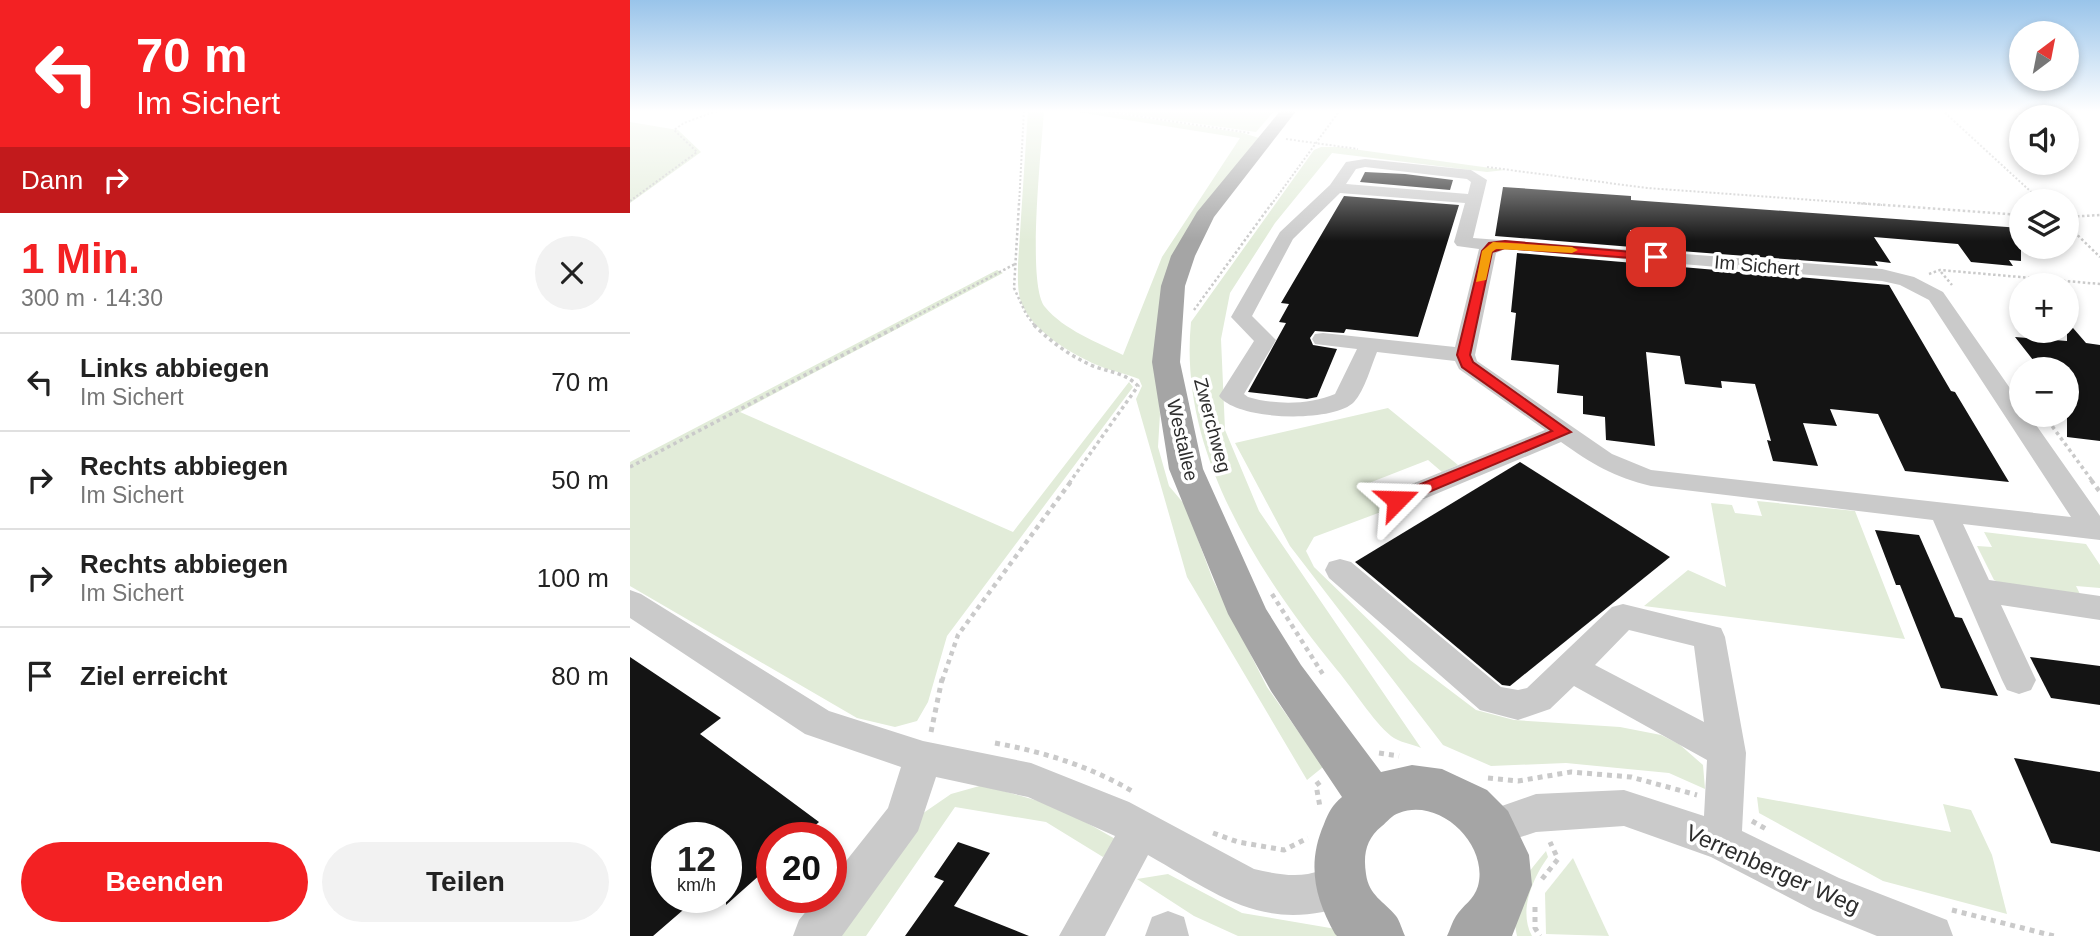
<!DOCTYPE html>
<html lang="de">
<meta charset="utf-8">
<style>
body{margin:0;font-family:Helvetica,sans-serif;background:#f2f2f2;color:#222;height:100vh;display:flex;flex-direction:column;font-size:26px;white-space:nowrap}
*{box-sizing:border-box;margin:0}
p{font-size:23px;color:#767676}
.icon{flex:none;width:38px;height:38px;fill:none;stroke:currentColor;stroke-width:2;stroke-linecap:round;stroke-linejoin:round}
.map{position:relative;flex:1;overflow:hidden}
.sheet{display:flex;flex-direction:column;background:#fff;width:630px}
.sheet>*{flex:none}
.hud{background:#f32123;color:#fff;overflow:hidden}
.needle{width:46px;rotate:32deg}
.buttons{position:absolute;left:1379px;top:21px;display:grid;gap:14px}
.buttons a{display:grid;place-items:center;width:70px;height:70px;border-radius:50%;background:#fff;box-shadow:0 4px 10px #0003;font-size:35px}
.speed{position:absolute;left:21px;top:822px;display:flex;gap:14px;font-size:35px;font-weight:700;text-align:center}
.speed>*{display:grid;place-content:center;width:91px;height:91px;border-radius:50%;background:#fff;box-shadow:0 4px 10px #0003;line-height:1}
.speed small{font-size:18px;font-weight:400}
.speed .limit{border:10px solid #d22;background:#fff;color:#111}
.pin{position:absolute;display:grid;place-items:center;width:60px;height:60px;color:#fff;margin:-30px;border-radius:14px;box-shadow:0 4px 10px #0006}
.me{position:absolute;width:77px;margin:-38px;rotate:68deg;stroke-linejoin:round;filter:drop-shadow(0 0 5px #0008)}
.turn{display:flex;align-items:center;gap:24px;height:147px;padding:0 21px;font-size:32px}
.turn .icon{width:91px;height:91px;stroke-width:2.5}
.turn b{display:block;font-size:49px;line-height:60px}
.then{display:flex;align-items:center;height:66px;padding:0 21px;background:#0003;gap:14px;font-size:26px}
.round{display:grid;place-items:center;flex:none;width:74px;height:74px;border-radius:37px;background:#f2f2f2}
.head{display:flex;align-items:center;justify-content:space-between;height:119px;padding:0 21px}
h1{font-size:42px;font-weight:700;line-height:52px;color:#f32123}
.primary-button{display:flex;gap:14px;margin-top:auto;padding:14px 21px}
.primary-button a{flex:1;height:80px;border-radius:42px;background:#f32123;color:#fff;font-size:28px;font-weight:700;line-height:80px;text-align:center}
.primary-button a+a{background:#f2f2f2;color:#222}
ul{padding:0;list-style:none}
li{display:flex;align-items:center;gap:21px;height:98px;padding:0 21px;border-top:2px solid #e0e0e0}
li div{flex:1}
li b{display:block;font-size:26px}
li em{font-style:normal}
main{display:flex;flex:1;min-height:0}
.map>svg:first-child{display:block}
</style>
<main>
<section class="sheet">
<div class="hud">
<div class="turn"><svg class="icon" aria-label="left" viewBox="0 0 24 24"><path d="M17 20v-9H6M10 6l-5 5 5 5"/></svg><div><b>70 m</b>Im Sichert</div></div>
<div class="then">Dann<svg class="icon" aria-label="right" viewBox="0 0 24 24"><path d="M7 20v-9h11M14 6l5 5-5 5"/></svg></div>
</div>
<div class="head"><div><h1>1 Min.</h1><p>300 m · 14:30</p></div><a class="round"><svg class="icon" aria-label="close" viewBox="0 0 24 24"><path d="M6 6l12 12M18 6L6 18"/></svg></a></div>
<ul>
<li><svg class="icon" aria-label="left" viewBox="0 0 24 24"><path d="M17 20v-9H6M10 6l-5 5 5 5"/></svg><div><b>Links abbiegen</b><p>Im Sichert</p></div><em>70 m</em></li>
<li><svg class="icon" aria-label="right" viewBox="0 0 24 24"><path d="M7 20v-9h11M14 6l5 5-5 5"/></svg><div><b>Rechts abbiegen</b><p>Im Sichert</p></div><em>50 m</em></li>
<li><svg class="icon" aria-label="right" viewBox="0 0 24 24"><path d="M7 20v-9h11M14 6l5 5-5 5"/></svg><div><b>Rechts abbiegen</b><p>Im Sichert</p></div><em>100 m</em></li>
<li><svg class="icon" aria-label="arrive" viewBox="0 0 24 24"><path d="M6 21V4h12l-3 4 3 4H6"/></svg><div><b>Ziel erreicht</b></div><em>80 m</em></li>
</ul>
<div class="primary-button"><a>Beenden</a><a>Teilen</a></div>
</section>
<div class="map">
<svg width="1470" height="936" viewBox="0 0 1470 936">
<rect width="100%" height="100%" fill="#fff"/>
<!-- green -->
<g fill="#e2ecd9">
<path d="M 398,110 L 414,110 C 412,144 396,285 415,307 C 434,330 467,342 493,355 L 532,257 L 610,138 L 435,110 L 461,110 L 613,133 L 629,138 L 581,196 L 526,362 L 530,414 L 528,447 L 539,486 L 555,505 L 583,580 L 637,687 L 693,767 L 677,780 L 557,577 L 506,399 L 512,386 L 509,379 C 495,373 480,371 467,365 C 440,353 402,331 391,302 C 387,290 388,277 388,264 Z"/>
<polygon points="472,110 634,111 645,110 626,132"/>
<polygon points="0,122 48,130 71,152 0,203"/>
<path d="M 691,147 L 708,147 L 875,170 L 857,172 L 702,153 L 645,223 L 600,293 L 591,339 L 595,430 L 629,511 L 791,748 C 782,744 768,742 761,736 C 742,720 724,690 707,670 C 629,574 548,452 561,322 L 684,150 Z"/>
<polygon points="367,270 373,273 110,412 383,532 499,382 503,387 317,636 298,702 287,721 265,727 227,718 0,586 0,462"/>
<polygon points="758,408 828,465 812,472 798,460 739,483 759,509 684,537 676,551 684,567 780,660 846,710 884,720 990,727 1031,735 1049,744 1073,765 1075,789 1039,773 936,763 861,766 813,745 660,546 605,443"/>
<polygon points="1127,501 1225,511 1275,639 1014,606 1058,570 1096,587 1081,503 1102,505 1105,513 1132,516"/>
<polygon points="1354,532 1456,544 1470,565 1470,588 1446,586 1451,596 1372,584 1364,580 1347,546 1362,547"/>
<polygon points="353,785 429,807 487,840 473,857 416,822 325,807 236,936 198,936 289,816 321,794"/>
<polygon points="1127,797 1321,832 1313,804 1341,810 1362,855 1377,914 1253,881 1129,813"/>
<path d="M 916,851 L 918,857 C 903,878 888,911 902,936 L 887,936 C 878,895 892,880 916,851 Z"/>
<polygon points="943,858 979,936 916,934 915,893"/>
<polygon points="538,874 612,913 706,929 716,936 608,936 564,916 507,879"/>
</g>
<!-- building -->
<g fill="#141414">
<polygon points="735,172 775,174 823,180 820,190 730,182"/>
<polygon points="873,187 1001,196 1001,200 1391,228 1391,261 1379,260 1383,266 1341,262 1328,244 1244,237 1261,263 1245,261 1248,266 1037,250 1034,233 1000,230 1002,247 865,236"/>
<polygon points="714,196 829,205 788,337 716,329 714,333 685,331 680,338 683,345 707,349 687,397 677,399 618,392 656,323 649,322 659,304 651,303"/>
<polygon points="887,253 1004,263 1004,269 1040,273 1040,266 1259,285 1321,391 1325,392 1379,482 1275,471 1248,414 1200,409 1207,426 1173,423 1188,466 1143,461 1137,440 1141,441 1125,384 1091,381 1092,388 1055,384 1050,356 1016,352 1025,446 976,440 975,417 953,414 953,396 927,393 929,365 881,360 886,313 881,312"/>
<polygon points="1437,321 1456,343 1470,345 1470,441 1437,437 1437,369 1410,369 1385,337 1437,341"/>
<polygon points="890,462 1040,557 880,686 872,685 725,562"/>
<polygon points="1245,530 1289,535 1325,617 1332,618 1368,696 1311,688 1270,585 1266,585"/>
<polygon points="0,657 91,718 70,734 189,822 171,838 142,838 142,864 96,905 96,838 37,838 37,898 67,898 23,936 0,936"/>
<polygon points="1400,657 1470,666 1470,705 1421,698"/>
<polygon points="1384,758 1470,772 1470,852 1421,843"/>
<polygon points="328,842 360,853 324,906 399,936 275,936 314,881 304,877"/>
</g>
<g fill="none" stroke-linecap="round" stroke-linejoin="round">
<!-- path-far4 -->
<g stroke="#cacaca" stroke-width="2" stroke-dasharray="2 2" stroke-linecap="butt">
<polyline points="467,110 620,133"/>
<polyline points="1312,110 1411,201"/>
<polyline points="656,139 728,149"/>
<polyline points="857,167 1017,188 1252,205"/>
<polyline points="0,201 67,152 44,130 54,123 89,110"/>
<polyline points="389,205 394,110"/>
<polyline points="641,205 710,110"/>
</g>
<!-- path-far3 -->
<g stroke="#cacaca" stroke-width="2.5" stroke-dasharray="2.5 2.5" stroke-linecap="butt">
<polyline points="389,203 384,288 396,314 405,326"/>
<polyline points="1228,203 1391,215"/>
<polyline points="1437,217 1470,215"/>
<polyline points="1437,225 1470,257"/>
<polyline points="1311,272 1322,285"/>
<polyline points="1299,274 1310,270 1470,284"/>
<polyline points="564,310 642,203"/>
<polyline points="267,326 385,264"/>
</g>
<!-- path-far2 -->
<g stroke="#cacaca" stroke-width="3.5" stroke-dasharray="3.5 3.5" stroke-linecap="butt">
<path d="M 404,325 C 421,342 440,356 463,366 C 479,372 496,373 508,386 L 440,482"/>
<polyline points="1414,415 1463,482"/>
<polyline points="0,467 270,325"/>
</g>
<!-- path-far1 -->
<g stroke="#cacaca" stroke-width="4.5" stroke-dasharray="4.5 4.5" stroke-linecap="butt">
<polyline points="1461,480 1470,492"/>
<polyline points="642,594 694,676"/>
<polyline points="312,681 328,635 442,480"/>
</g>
<!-- path -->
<g stroke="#cacaca" stroke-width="5" stroke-dasharray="5 5" stroke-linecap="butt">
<polyline points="301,732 312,679"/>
<path d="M 365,743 C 414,752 459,766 502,791"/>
<polyline points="749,753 769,756"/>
<polyline points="858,778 888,781 941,772 1001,777 1067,795"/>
<polyline points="690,782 686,785 690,807"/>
<polyline points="1122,821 1136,829"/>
<polyline points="583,833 608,842 654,850 678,838"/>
<polyline points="912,879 928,859 920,842"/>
<polyline points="905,907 905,928 910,936"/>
<polyline points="1322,910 1424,936"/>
</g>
<!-- minor -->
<g fill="#cacaca" fill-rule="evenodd">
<path d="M 735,159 L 841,170 L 857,180 L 843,238 L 1252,269 L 1284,277 L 1313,292 L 1391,404 L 1391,415 L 1399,415 L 1470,516 L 1470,540 L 1333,524 L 1359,580 L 1470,596 L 1470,620 L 1371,605 L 1406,680 L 1401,690 L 1389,694 L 1377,690 L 1372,680 L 1303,520 L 1021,486 C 984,477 962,464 931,442 L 777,506 L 767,509 L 757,506 L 753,500 L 757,494 L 915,430 L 829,369 L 825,361 L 747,352 C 741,366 735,390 724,402 C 704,423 607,421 589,396 L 624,341 L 601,317 L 650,232 L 700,185 L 716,162 ZM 735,167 L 837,179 L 841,182 L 838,194 L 716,184 L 726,169 ZM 710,193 L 835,203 L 824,242 L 827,246 L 849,249 L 825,347 L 693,333 L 685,334 L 682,339 L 685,344 L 727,349 L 705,394 C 680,405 644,405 618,397 L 614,394 L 646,340 L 622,316 L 663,239 ZM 875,249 L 1252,281 L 1270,285 L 1299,300 L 1441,517 L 1021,470 L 982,454 L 847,361 L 845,355 L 866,253 Z"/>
<path d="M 710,559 L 721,562 L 871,687 L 888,690 L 897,688 L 982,607 L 993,604 L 1091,628 L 1095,637 L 1116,753 L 1112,831 L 1209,878 L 1317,920 L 1323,936 L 1247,936 L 1183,910 L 1081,857 L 994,826 L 906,832 L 860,847 L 846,841 L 840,828 L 846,815 L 906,794 L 994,790 L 1074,816 L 1077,760 L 944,686 L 920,709 L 888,720 L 850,710 L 699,578 L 695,570 L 699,562 ZM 999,630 L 1064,646 L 1074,722 L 965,665 Z"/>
<path d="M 0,590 L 11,594 L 199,711 L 293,741 L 401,763 L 499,802 L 624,869 C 641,873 660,877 678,874 C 700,870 704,863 726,872 L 732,887 L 726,902 C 638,936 592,897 518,855 L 475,936 L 429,936 L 485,836 L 398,797 L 306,777 L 288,831 L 212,936 L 163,936 L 169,920 L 187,898 L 201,898 L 201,880 L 258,808 L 271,767 L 175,734 L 0,618 Z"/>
<polygon points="538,911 554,917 559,936 515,936 522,917"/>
</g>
<!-- major -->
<path fill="#a5a5a5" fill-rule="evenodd" d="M 651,110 L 667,110 L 584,217 L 565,256 L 555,286 L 550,362 L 573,469 L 636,609 L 671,665 L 751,772 L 782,765 L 812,769 L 857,790 L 878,811 L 899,855 L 902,885 L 882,936 L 817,936 C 820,930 822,922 826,916 C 833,905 844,900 848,886 C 859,845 810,797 769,813 C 762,815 757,822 752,826 C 736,839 733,854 736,874 C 739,896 754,901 766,916 C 770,921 772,930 775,936 L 707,936 L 705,934 C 684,897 677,863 694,824 C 698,813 703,804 712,797 L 641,691 L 598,614 L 539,469 L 522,362 L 531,286 L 541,256 L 567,212 Z"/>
</g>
<!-- sky -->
<linearGradient id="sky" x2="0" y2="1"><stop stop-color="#99c4ea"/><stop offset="0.46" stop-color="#fff"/><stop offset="1" stop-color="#fff" stop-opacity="0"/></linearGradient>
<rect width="1470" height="241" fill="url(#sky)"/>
<!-- route -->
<polygon fill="#f32123" stroke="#9e1517" stroke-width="2" points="875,241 1026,254 1031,257 1026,260 875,248 862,252 840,355 843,362 941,432 773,503 761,503 758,500 761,496 922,431 832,367 827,355 852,251 859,243"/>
<!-- slow -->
<polygon fill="#f59e0b" points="863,242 942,247 948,250 942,253 866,249 862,252 856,280 846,282 852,251"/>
<g text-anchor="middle" stroke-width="7" stroke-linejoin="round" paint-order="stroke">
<!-- street labels -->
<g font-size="19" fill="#2d2d2d" stroke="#fff">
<text transform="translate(1127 265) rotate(5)" y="7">Im Sichert</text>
<text transform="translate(583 425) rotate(75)" y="7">Zwerchweg</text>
<text transform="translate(553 440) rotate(77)" y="7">Westallee</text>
</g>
<!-- near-street labels -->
<g font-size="23" fill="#2d2d2d" stroke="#fff">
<text transform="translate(1143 869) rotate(24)" y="8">Verrenberger Weg</text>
</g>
</g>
</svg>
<div class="buttons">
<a><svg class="needle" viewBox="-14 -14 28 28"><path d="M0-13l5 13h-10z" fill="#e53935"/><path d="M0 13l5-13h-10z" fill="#767676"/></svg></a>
<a><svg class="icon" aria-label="sound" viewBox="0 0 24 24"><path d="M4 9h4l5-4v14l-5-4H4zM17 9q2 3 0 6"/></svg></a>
<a><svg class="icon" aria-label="layers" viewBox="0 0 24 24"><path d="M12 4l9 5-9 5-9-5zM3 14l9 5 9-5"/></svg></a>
<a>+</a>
<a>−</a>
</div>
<div class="speed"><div>12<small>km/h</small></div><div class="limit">20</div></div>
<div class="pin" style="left:1026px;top:257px;background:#d93025"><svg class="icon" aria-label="arrive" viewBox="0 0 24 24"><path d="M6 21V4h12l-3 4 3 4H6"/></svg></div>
<svg class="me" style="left:767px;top:500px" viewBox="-20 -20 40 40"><path d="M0-17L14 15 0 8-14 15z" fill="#f32123" stroke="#fff" stroke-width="4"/></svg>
</div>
</main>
